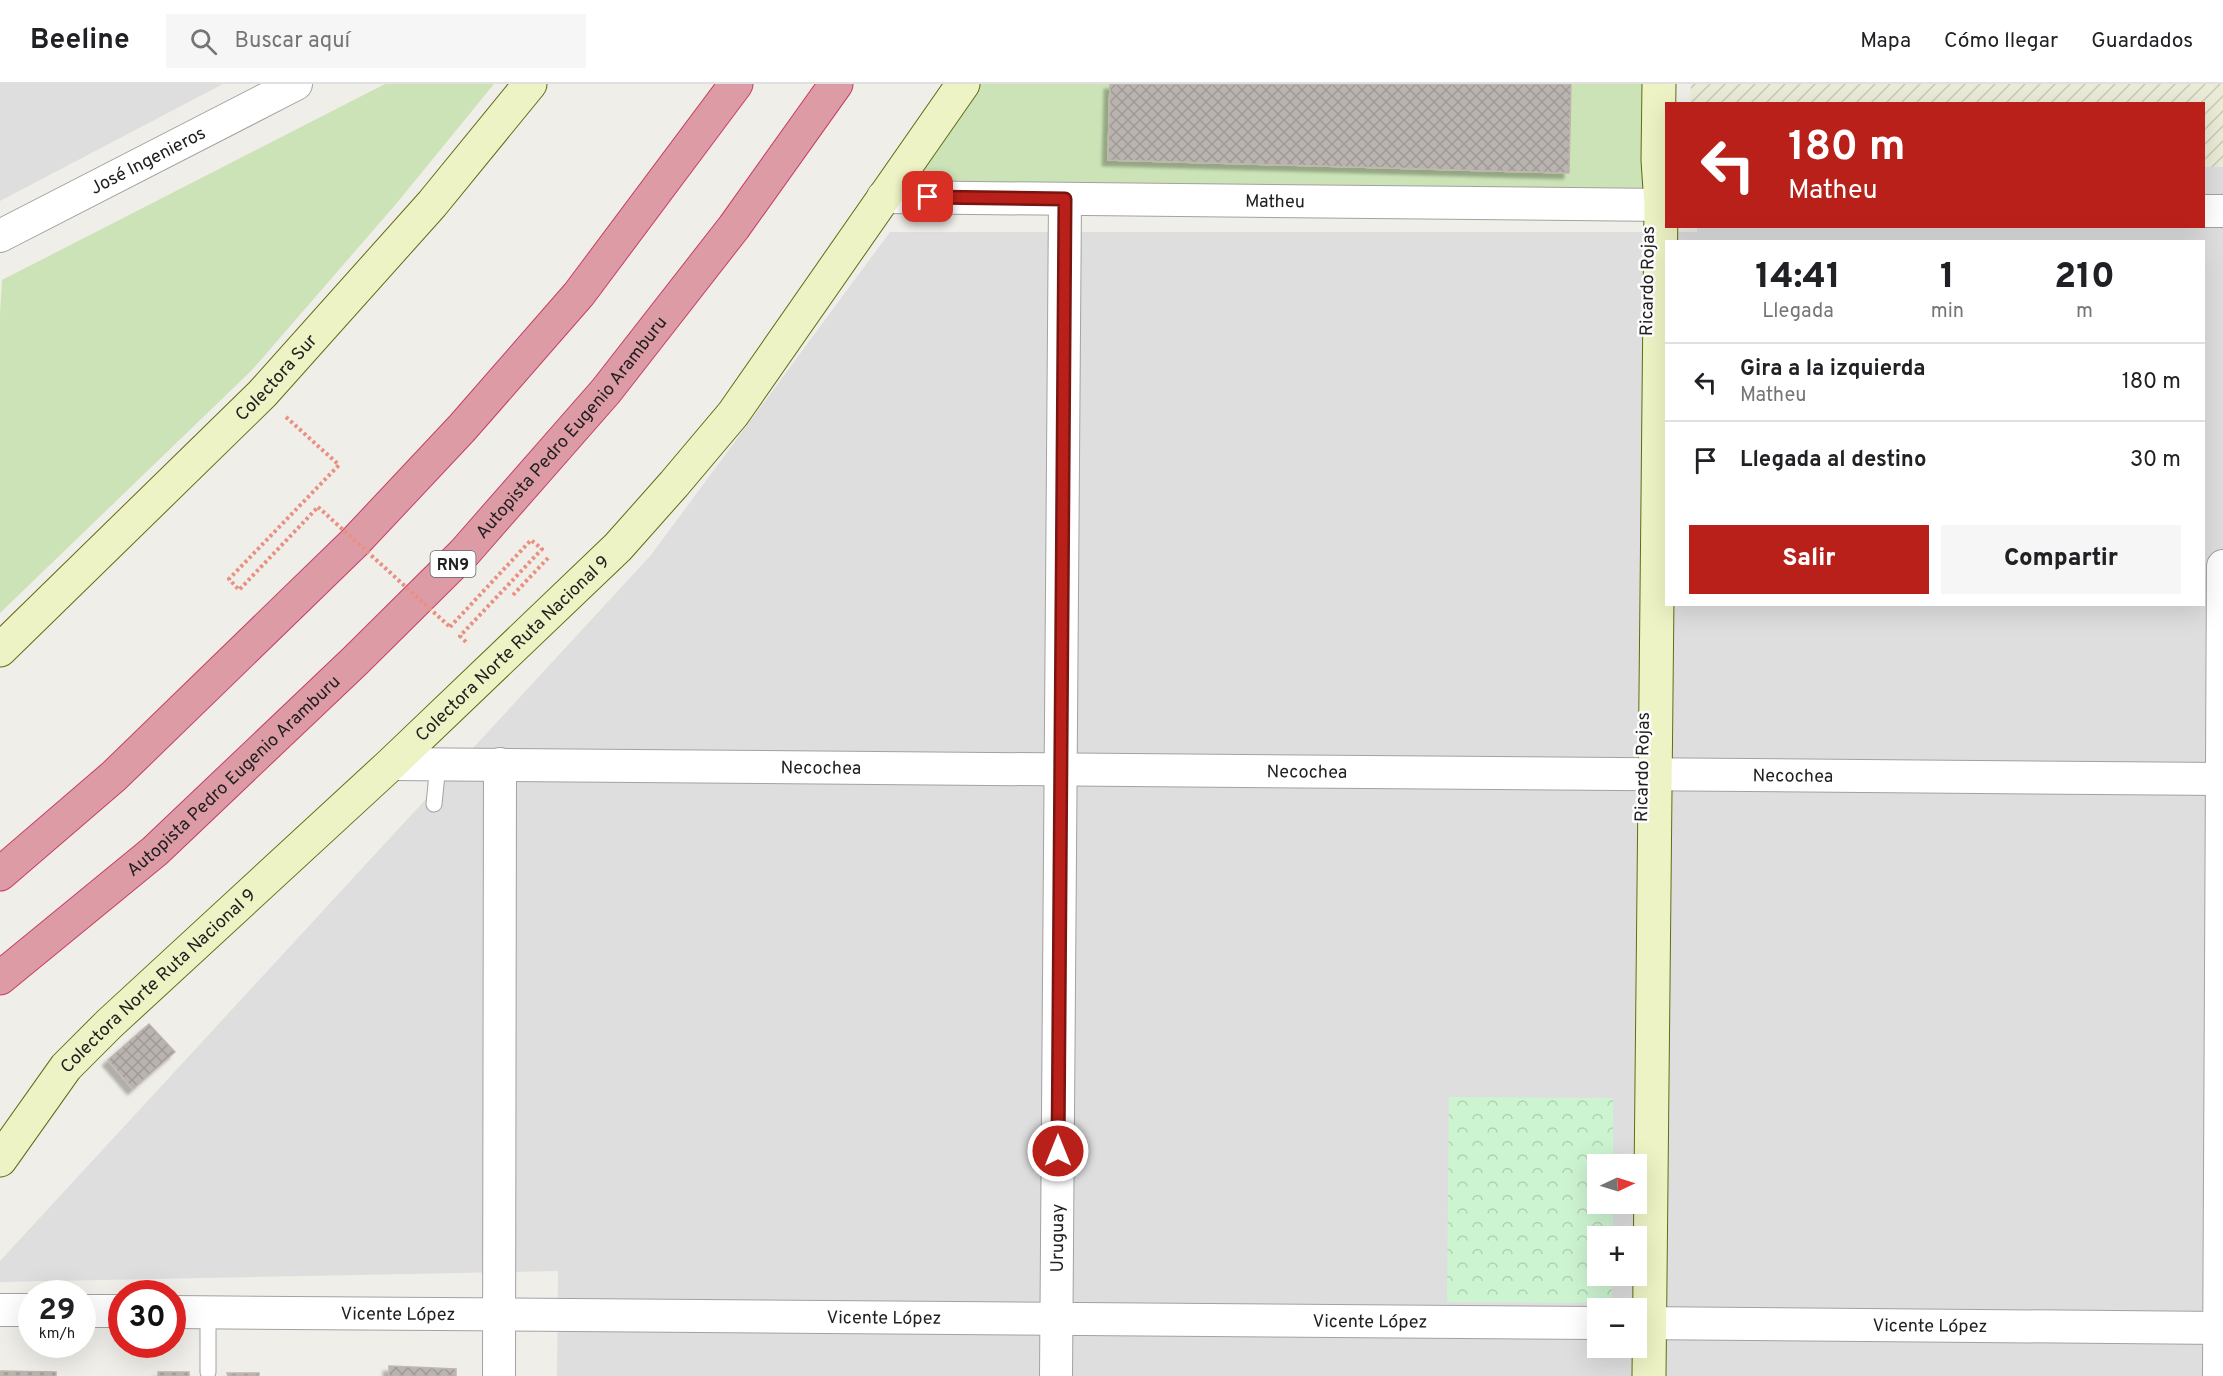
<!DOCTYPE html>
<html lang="es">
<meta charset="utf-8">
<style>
body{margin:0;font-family:Overpass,sans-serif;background:#f6f6f6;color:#202124;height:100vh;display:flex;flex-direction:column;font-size:22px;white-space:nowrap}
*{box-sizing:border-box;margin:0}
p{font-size:20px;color:#757577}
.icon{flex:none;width:33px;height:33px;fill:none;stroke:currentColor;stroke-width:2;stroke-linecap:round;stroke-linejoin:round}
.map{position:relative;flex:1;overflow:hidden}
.sheet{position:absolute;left:1665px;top:156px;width:540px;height:366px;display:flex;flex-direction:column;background:#fff;border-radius:0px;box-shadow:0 6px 24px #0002}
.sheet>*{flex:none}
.top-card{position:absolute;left:1665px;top:18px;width:540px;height:126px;border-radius:0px;box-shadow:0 6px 24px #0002;background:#b92019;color:#fff;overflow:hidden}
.needle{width:39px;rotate:86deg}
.fabs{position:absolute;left:1587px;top:1070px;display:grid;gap:12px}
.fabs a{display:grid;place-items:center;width:60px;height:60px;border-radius:0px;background:#fff;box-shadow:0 6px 24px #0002;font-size:30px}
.speed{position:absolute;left:18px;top:1196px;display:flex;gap:12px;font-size:30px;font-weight:700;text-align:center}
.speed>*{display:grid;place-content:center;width:78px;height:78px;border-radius:50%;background:#fff;box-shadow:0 6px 24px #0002;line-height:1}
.speed small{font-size:15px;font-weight:400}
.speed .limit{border:9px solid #d22;background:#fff;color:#111}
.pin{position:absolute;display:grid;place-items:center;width:51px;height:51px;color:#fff;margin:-26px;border-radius:12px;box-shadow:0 3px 9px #0006}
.me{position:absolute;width:66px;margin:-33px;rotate:0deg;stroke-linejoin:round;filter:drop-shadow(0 0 4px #0008)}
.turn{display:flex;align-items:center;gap:21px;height:126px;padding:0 24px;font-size:27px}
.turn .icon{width:78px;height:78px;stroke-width:2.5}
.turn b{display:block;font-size:42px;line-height:51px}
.eta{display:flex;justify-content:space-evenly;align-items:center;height:102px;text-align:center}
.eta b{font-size:36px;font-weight:800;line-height:42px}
.cta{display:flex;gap:12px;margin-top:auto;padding:12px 24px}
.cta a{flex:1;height:69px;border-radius:0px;background:#b92019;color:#fff;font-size:24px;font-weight:800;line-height:69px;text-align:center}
.cta a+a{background:#f6f6f6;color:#202124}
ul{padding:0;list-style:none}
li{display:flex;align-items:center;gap:18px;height:78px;padding:0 24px;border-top:2px solid #e0e0e0}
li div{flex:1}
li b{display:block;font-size:22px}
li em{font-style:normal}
header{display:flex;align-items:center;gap:36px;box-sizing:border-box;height:84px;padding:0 30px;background:#fff;border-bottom:2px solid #e0e0e0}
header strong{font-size:28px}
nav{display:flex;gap:33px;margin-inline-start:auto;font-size:21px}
.search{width:420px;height:54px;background:#f6f6f6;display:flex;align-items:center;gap:15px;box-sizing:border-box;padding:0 21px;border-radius:0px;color:#757577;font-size:22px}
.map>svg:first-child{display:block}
</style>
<header>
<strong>Beeline</strong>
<div class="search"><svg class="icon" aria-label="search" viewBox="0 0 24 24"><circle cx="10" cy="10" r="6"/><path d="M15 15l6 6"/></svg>Buscar aquí</div>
<nav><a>Mapa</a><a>Cómo llegar</a><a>Guardados</a></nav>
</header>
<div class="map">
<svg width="2223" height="1292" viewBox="0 0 2223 1292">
<defs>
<pattern id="farmland-furrows" width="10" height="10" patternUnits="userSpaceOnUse" patternTransform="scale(1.5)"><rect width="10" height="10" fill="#eaecd7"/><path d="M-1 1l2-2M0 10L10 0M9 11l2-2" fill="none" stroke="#c8cab8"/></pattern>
<pattern id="park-crowns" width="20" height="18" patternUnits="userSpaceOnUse" patternTransform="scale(1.5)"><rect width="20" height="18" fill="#cdf4d1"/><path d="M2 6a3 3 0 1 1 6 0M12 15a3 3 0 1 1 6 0" fill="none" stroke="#b0d1b3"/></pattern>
<pattern id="building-cross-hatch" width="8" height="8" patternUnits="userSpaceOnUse" patternTransform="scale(1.5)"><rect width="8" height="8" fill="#b9b4af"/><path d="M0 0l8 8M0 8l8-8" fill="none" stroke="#9f9a96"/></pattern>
<filter id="shadow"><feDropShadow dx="-5.5" dy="5.5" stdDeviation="1.5" flood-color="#0004"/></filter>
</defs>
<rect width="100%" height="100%" fill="#f0eee9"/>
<!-- residential -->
<g fill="#dfdede" fill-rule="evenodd">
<polygon points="0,0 223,0 0,117"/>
<path d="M 2223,0 L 2223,1292 L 557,1292 L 558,1187 L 0,1198 L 0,1177 L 651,471 L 890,148 L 1697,148 L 1697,142 L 2204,142 L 2204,20 L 1699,20 ZM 1666,158 L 2204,158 L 2204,520 L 1666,520 ZM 1598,1080 L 1636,1080 L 1636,1119 L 1598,1119 ZM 1598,1152 L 1636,1152 L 1636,1191 L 1598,1191 ZM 1598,1224 L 1636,1224 L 1636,1263 L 1598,1263 Z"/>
</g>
<!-- farmland -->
<polygon fill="url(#farmland-furrows)" points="1691,0 2223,0 2223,83 2204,83 2204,20 1690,20"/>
<!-- grass -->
<g fill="#cbe3b6">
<polygon points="385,0 494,0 396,120 252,286 0,529 0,231 2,196"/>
<polygon points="963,0 1646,0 1646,119 883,113"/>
</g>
<!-- park -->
<polygon fill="url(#park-crowns)" points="1449,1013 1613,1014 1613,1080 1598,1080 1598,1119 1613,1119 1613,1152 1598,1152 1598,1191 1612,1191 1612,1219 1447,1218"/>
<!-- building -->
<g fill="url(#building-cross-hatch)" stroke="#c0b6ad" stroke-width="1.5" filter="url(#shadow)">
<polygon points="1110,0 1571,0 1569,89 1108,76"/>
<polygon points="149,940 175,968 133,1005 108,976"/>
<polygon points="389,1282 456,1285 456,1292 389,1292"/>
<polygon points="0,1287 56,1288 56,1292 0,1292"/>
<rect x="158" y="1288" width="31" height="4"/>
<polygon points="227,1289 259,1289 259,1292 228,1292"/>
</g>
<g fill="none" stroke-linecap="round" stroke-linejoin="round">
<!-- lane casing -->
<g stroke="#a2a2a2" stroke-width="17">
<g id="lane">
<polyline points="434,720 438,680"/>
<polyline points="208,1228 208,1288"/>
</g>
</g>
<!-- street casing -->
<g stroke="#a2a2a2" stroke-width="34">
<g id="street">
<path id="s1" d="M 883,113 L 1666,121"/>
<polyline points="2204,127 2223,127"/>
<path id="s2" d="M 0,152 L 296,0"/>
<path id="s3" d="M 391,680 L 2223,695"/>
<polyline points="0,1226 32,1226"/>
<polyline points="82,1227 122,1227"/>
<path id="s4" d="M 172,1228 L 1598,1239"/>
<path id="s5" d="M 1636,1239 L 2223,1244"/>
<polyline points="499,1292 500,680"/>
<path id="s6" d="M 1056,1292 L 1065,115"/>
<polyline points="2219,1292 2223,482"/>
</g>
</g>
<!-- secondary casing -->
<g stroke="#606d13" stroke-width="35">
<g id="secondary">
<path id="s7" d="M 0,566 L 262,310 L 432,120 L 530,0"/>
<path id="s8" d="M 0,1076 L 66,983 L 109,940 L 391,680 L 618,463 L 674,400 L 733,330 L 963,0"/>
<polyline points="1649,1292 1661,121 1658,76 1659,0"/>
</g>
</g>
<!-- highway casing -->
<g stroke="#c63e68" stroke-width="35">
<g id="highway">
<polyline points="0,790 114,692 354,459 462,344 579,210 736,0"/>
<path id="s9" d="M 0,894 L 155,767 L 355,577 L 464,469 L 606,307 L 734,143 L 836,0"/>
</g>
</g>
<!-- path -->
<g stroke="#e99081" stroke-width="4" stroke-dasharray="3 3" stroke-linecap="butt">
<polyline points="286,333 339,381 229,495 239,506 318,423"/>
<polyline points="513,511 548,474"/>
<polyline points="450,543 531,456 542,465 460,552 467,559"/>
</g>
<!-- lane -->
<use href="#lane" stroke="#fff" stroke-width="15"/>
<!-- street -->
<use href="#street" stroke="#fff" stroke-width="32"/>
<!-- secondary -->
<use href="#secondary" stroke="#eef3c5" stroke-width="33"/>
<!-- highway -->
<use href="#highway" stroke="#dd9ba5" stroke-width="33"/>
<!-- path-bridge -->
<polyline stroke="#e99081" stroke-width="4" stroke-dasharray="3 3" stroke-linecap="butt" points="318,423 450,543"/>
</g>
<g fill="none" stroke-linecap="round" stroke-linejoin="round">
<!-- route casing -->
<g stroke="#781510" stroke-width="15">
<polyline id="route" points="928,113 1065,115 1058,1067"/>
</g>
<!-- route -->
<use href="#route" stroke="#b92019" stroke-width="10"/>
</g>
<g text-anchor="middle" stroke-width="5" stroke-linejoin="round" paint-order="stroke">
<!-- shield labels -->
<rect fill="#fff" stroke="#646464" stroke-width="1.5" x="430.5" y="467" width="45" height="26" rx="4.5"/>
<g font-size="16" font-weight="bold" fill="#212121">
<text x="453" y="486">RN9</text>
</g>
<!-- street labels -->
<g font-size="18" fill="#212121" stroke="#fff">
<text dy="6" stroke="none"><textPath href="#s2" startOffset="166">José Ingenieros</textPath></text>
<text dy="6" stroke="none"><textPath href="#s1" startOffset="392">Matheu</textPath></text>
<text transform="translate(1647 197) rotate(-89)" y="6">Ricardo Rojas</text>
<text dy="6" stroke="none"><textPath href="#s7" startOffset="388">Colectora Sur</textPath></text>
<text dy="6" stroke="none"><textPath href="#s9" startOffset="795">Autopista Pedro Eugenio Aramburu</textPath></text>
<text dy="6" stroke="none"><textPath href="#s8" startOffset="726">Colectora Norte Ruta Nacional 9</textPath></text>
<text dy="6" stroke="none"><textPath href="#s3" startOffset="430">Necochea</textPath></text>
<text transform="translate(1642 683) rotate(-89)" y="6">Ricardo Rojas</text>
<text dy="6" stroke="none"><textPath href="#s3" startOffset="916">Necochea</textPath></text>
<text dy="6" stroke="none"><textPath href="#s9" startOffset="309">Autopista Pedro Eugenio Aramburu</textPath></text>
<text dy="6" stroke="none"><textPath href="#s3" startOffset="1402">Necochea</textPath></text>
<text dy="6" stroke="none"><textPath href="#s8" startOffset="240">Colectora Norte Ruta Nacional 9</textPath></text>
<text dy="6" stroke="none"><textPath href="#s6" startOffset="138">Uruguay</textPath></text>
<text dy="6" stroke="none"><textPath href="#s4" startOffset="226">Vicente López</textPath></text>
<text dy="6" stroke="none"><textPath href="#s4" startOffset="712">Vicente López</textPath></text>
<text dy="6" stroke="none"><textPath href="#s4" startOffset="1198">Vicente López</textPath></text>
<text dy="6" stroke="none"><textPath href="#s5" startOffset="294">Vicente López</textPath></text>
</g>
</g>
</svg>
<div class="fabs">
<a><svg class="needle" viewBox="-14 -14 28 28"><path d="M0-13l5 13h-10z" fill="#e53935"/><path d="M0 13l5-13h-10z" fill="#757577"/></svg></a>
<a>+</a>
<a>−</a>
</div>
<div class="speed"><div>29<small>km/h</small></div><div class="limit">30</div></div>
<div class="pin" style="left:928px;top:113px;background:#d93025"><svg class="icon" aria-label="arrive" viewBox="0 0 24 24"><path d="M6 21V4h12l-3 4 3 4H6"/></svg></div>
<svg class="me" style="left:1058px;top:1067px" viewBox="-20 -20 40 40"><circle r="17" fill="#b92019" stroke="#fff" stroke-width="3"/><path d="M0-11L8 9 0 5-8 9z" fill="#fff"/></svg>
<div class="top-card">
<div class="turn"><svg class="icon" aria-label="left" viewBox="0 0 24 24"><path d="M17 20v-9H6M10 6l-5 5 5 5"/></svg><div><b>180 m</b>Matheu</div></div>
</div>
<section class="sheet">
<div class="eta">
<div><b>14:41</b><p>Llegada</p></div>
<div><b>1</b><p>min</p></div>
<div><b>210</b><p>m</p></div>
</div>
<ul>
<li><svg class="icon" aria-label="left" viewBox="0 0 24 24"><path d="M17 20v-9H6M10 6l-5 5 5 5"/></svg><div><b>Gira a la izquierda</b><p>Matheu</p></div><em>180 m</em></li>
<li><svg class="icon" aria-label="arrive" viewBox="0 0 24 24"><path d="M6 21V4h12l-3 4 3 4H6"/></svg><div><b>Llegada al destino</b></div><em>30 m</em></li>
</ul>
<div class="cta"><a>Salir</a><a>Compartir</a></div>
</section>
</div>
